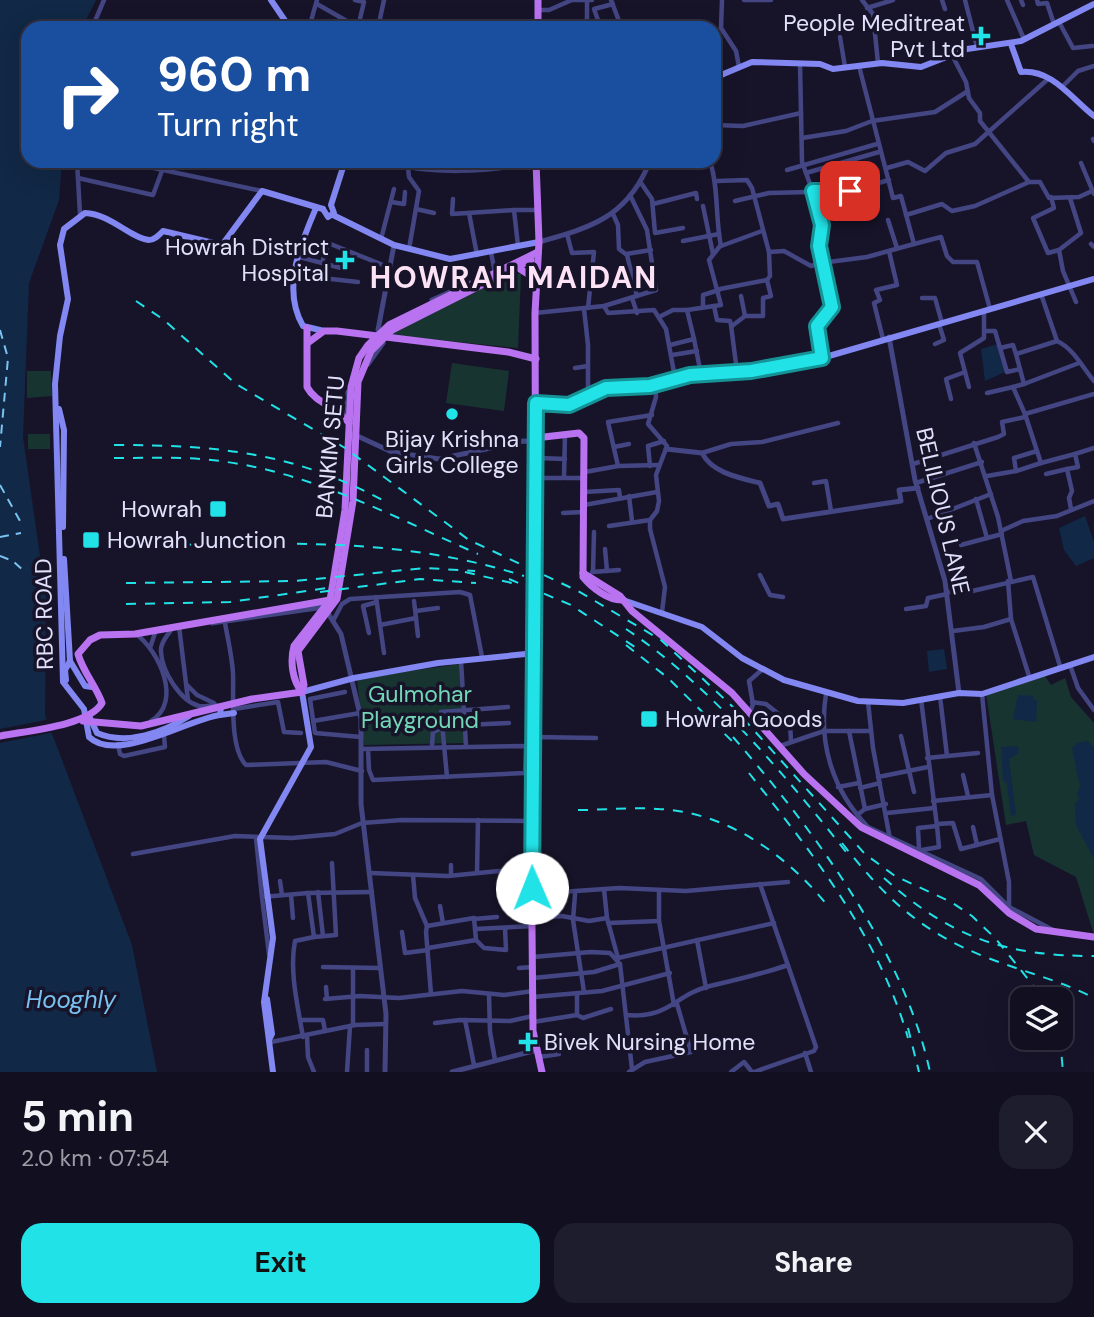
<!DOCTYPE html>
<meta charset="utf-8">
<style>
body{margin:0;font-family:"DM Sans",sans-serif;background:#1e1d2d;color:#f1f3f6;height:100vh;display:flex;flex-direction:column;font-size:26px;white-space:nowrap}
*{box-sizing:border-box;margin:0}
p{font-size:23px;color:#9c9ca5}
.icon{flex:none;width:38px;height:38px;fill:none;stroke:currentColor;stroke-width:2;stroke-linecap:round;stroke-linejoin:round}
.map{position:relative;height:1072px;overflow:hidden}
.sheet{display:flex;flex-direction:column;background:#110f20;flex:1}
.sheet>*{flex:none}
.banner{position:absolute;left:21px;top:21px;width:700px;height:147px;border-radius:21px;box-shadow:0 7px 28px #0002,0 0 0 2px #302f3e;background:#1a4fa0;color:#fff;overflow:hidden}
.fabs{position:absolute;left:1010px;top:987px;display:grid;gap:14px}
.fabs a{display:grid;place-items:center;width:63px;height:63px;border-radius:14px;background:#110f20;box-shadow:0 7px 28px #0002,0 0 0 2px #302f3e;font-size:35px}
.pin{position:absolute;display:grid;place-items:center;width:60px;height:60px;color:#fff;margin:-30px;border-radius:14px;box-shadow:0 4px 10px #0006}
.me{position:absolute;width:77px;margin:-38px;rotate:359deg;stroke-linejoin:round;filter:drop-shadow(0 0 5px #0008)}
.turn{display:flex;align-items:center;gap:24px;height:147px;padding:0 21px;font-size:32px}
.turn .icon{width:91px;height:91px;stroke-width:2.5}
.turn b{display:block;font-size:49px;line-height:60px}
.round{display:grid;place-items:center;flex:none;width:74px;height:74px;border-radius:21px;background:#1e1d2d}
.headline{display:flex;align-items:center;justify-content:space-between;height:119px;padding:0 21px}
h1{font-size:42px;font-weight:700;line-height:52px}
.cta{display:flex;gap:14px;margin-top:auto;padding:14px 21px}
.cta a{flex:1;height:80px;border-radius:21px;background:#21e2e7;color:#111;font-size:28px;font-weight:700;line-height:80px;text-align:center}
.cta a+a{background:#1e1d2d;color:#f1f3f6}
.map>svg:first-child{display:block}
</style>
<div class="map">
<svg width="1094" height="1072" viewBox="0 0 1094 1072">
<rect width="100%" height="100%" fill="#17142a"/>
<!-- green -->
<g fill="#183431">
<polygon points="511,273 521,274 518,348 389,335"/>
<polygon points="452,363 509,371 504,411 446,403"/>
<polygon points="27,371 51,371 52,396 27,398"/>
<rect x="28" y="434" width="22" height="15"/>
<polygon points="459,664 464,743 364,745 357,679"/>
<polygon points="1043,673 1051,685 1065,678 1071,697 1094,723 1094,935 1076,877 1034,855 1026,821 1006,825 986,694"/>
</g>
<!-- water -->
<g fill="#112846">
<polygon points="0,0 96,0 82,28 28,28 28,161 62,161 59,200 29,283 23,437 46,598 45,715 132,945 157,1072 0,1072"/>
<polygon points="998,344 1005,372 985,381 981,349"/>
<polygon points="1085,516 1094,542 1094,558 1076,566 1064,550 1059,528"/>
<polygon points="944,649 947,669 929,672 927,651"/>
<polygon points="1018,695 1034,696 1033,699 1037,700 1036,722 1013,719"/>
<polygon points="1088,741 1094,748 1094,859 1076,825 1075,804 1079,799 1077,794 1080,787 1072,748 1077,743"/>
<polygon points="1018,746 1019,753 1009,759 1016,815 1011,816 1007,784 1003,780 1001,747"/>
</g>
<!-- pier -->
<polygon fill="#17142a" points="50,719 55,732 0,743 0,729"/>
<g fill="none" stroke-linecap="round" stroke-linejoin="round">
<!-- ferry -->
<g stroke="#7ac2f1" stroke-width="2" stroke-dasharray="9 7" stroke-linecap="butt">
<polyline points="0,330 8,358 0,447"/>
<polyline points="0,485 20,521"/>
<polyline points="0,537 21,533"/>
<polyline points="0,556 13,561 24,571"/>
</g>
<!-- minor -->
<g stroke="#444684" stroke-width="4.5">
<polyline points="355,0 364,2 358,27"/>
<polyline points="611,0 619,21 616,28"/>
<polyline points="722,0 721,28 736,51 739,67"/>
<polyline points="744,0 771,0"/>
<polyline points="862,0 873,14 878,63"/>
<polyline points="942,0 945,9"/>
<polyline points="965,0 977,47"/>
<polyline points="1007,0 1024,39"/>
<polyline points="1021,0 1023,5"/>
<polyline points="1037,0 1038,4 1047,3 1054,24"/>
<polyline points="317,4 359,28"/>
<polyline points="867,8 893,0"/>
<polyline points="539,10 549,10 572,0 592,0"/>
<polyline points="1059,22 1073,48 1092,46"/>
<polyline points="92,28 104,0"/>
<polyline points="309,28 317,0"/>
<polyline points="378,28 384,0"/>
<polyline points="585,28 582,22 587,20 587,0"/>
<polyline points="592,28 599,23 594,9 613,4"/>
<polyline points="840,37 845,67"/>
<polyline points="952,55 966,82 969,98 980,113 980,121 1029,182 1040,182 1049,198 1079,197 1094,190"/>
<polyline points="859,66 893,198 901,196 914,244 941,237 947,256 953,262 977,262 990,309"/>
<polyline points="1062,87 1078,71 1094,66"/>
<polyline points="714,125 743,126 801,113"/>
<polyline points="802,138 846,131 872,121 935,112 968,91"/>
<polyline points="1093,139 1094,141"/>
<polyline points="77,161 80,214"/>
<polyline points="121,161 262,191"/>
<path d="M 382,161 C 429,175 487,173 535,162"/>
<polyline points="449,161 449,169"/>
<path d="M 710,161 C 719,189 715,217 721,246 L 762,231"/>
<polyline points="1081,163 1094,194"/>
<polyline points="408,168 409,177 419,191 409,249"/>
<polyline points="887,168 908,162 925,171 946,153 975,144 1048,79"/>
<polyline points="472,169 473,161"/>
<polyline points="787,170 877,144"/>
<polyline points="806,173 879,152"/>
<polyline points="78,178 153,195 163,168"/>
<polyline points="717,181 747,180 752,188 769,252 784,251 811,266 821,263 821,214 802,162 800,63"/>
<polyline points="641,183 652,199 655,233 683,228"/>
<polyline points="838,192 842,205"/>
<polyline points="1051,197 1054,208 1033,218 1048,253 1059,250"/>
<polyline points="1070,198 1081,233 1059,250 1063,271 1076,302"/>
<polyline points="453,199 452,214 514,210 518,246"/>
<polyline points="735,201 769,193 850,191 889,180"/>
<polyline points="391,202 404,204 405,192"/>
<polyline points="653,204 696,193 697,199"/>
<polyline points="703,206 713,254"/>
<polyline points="416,209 434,213"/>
<polyline points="514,210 537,210"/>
<polyline points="469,213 477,255"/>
<polyline points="613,214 618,225 619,249 627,255 637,296"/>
<polyline points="906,215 942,204 952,211 975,206 1029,182"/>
<polyline points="888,220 897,248"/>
<polyline points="567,234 572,253 594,252 588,308"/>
<polyline points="381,239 394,189"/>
<polyline points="683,241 719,234"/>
<polyline points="1091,244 1094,247"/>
<polyline points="491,252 495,273"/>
<polyline points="353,253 345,269 322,263 328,243 388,267"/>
<polyline points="626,254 651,250"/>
<polyline points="296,256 322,263"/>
<polyline points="295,275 358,282"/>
<polyline points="720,289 767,280 770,276 769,252"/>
<path d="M 1041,294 L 1057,341 C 1074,349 1082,367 1094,381"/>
<polyline points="741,296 745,316"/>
<polyline points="632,298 637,313"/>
<polyline points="922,298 935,298 942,323"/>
<polyline points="604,306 608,313 654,310 666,329 675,378"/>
<polyline points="703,306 703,295 719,290"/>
<polyline points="714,306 717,320 730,321 731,325 737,372"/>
<polyline points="584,309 588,345 588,397"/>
<polyline points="687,310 721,305 709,260 720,246"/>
<polyline points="535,313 604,306 656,290 647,230 630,195"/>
<polyline points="659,317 673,310 687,310 694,339"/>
<polyline points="732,326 745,316 763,316 763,298 771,296 767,280"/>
<polyline points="985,331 995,331 1007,372 1020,369"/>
<polyline points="883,339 874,303 880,300 876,290 897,285 889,251"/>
<polyline points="935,344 944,340 939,324"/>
<polyline points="670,345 694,339 701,374"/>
<polyline points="1000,348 1013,345 1016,354"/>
<polyline points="672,355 697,351"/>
<polyline points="822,358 817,326 832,307 821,263 867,257 914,244"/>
<polyline points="575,368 588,366"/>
<polyline points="655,384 656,397 648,424 667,446 656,475 659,501 657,511 650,520 650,529 665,587 662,612"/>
<polyline points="1024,384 1079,363"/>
<polyline points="969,387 960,353 984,338 984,311"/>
<polyline points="987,393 1013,387"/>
<polyline points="951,399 946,379 965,372"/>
<polyline points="1025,414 1013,387 1024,384 1016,354 1057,341"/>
<polyline points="974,443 998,517 1011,581"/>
<polyline points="614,447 629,444"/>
<polyline points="1037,451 1025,414 1094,394"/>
<polyline points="702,453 731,444 762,442 838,423"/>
<polyline points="538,455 538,458 565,459"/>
<polyline points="913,464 998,437 1004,434 1002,422 1025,417"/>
<polyline points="618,466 608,422 652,415"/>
<polyline points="650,466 648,446 664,441"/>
<polyline points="1016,471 1041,463"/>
<polyline points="585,472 618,466 659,465"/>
<polyline points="538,473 540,478 564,478 565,434"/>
<polyline points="1046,474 1067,469"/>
<polyline points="987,476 1016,471 1014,458 1037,451 1041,463 1075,454"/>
<polyline points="566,478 584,478"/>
<polyline points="814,483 826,481 831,511"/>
<polyline points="916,483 982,462"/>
<polyline points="584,492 619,490 620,498"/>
<polyline points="629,496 632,521"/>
<polyline points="976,499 987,538"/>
<polyline points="584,505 657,492"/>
<polyline points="1071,509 1069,498 1072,491 1067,469 1078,467 1075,454 1094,448"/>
<polyline points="563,513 583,512"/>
<polyline points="927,519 991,494"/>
<polyline points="609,526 650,520"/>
<polyline points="1001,531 1023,521 1057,516 1094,501"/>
<polyline points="961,545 1002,534"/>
<polyline points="605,549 607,571"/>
<polyline points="592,572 619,570"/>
<polyline points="593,572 594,532"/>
<polyline points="760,575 770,595 783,597"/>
<polyline points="1008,581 1011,619 1029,676"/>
<polyline points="946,592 968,592 1033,577 1060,666"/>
<polyline points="376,597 384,653"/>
<polyline points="414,601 416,618"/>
<polyline points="906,609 926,606 928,598 947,594"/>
<polyline points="416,611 438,608"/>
<polyline points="334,619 342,604 350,599 460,592 470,595 482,657"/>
<path d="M 225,623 C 228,640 232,656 233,673 C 234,696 229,748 246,765 L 326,762 L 362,771"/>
<polyline points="380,625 416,618 418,636"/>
<polyline points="179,626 188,700"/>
<path d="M 173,627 C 168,635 160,643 161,652 C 162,671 180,701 199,706 C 204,707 211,705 216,705"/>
<polyline points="953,631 984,627 1011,619"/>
<polyline points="369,633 363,606 377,602"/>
<path d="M 136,634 C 159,651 183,702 151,721"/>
<polyline points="150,648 156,630"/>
<polyline points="461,661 466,746"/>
<polyline points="1070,665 1078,688 1094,710"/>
<polyline points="187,685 197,695 214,703"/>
<polyline points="345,692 310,699 315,733 361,737"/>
<path d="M 826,694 C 818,744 833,791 868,827 L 981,879 L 1009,907 L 1053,930"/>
<polyline points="982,694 992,795 1009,882 1009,907"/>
<polyline points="940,696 947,756"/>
<polyline points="752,702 766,704 790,723 791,741"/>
<polyline points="868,702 873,748 890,839"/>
<polyline points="234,709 278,702 284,732 301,733"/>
<polyline points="750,713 753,704 749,681 763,669"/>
<polyline points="313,721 360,713"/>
<polyline points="465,725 509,723"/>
<polyline points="849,731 865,809"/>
<polyline points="901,736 914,792"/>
<polyline points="533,737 596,738"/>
<polyline points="118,744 120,754 124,756 165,747 164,736"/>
<polyline points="432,746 433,732 442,728"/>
<polyline points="780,746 824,731 871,731"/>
<polyline points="362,749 526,746 525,773 373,780 369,770 368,749"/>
<polyline points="927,758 978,753"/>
<polyline points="963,775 968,796"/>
<polyline points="447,777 441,712 508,707"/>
<polyline points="878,777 928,767"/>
<polyline points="838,787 859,783"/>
<polyline points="860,788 880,783"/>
<polyline points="933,801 992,795"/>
<polyline points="887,813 934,808"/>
<polyline points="857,815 865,809 886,804"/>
<polyline points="937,824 953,823 961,849 1000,839"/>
<polyline points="973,827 977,845"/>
<polyline points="256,838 262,897"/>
<polyline points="919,849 918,828 937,826 921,699"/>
<polyline points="922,850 939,847 937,826"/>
<polyline points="133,854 235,836 292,838 335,834 362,823 402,820 531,821"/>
<polyline points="451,865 451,875"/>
<polyline points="370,873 448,876 499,871 506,872 514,889 531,889"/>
<polyline points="477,873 478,820"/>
<polyline points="413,875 415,898 427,926"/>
<polyline points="280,881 282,895"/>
<polyline points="604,889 607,918 618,958 774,923"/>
<polyline points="318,892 323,936"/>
<polyline points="308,893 314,937 336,935 332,863"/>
<polyline points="532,894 619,888 686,891 788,882"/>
<polyline points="575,894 573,920 584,992"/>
<polyline points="291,895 293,918"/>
<polyline points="440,906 443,923"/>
<polyline points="533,918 562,916 589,921 607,918"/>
<polyline points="474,919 497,917"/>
<polyline points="659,921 674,1005"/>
<polyline points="608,923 659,921 659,892"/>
<polyline points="475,929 533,926"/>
<polyline points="402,932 405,953 428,950"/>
<polyline points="476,940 484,948 506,950 505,928"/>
<polyline points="697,940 706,988"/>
<polyline points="428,948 476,940 474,918 427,926 426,932 431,994"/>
<polyline points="269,954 262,897 308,893 372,892"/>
<polyline points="533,957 591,952 610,953 620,964 594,972 533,978"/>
<polyline points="620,964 632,1069"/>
<polyline points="323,967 380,968"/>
<polyline points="353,968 353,1025"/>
<polyline points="519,968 532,967"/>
<polyline points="326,987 327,999"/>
<polyline points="489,995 490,1032 495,1060"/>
<polyline points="533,997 602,991 670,973"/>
<polyline points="325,999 360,996 399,998 462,991 504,995 533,991"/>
<polyline points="577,1015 583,1018 611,1009"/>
<path d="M 626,1015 C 670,1019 674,995 710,986 C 736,980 762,974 788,965"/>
<polyline points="300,1020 323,1020 325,1031"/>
<polyline points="465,1020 474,1065"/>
<polyline points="533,1022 577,1015 577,993"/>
<polyline points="435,1023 460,1020 510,1021 533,1016"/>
<polyline points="307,1036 308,1057 314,1072"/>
<path d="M 303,1037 C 298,1007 289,971 295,941 L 314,937"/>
<polyline points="271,1042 355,1025 385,1024"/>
<polyline points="367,1050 367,1072"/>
<polyline points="805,1053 811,1072"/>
<polyline points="539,1057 559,1054"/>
<polyline points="347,1072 350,1026"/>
<polyline points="629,1072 645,1062 691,1052 677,1004"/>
<polyline points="731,1072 744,1062 752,1072"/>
<polyline points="754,1072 814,1051 816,1047 760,884"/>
</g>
<!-- tertiary -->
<g stroke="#444684" stroke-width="5">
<path d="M 539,242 C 588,228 624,219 647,168 L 643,161"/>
<polyline points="432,300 477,280"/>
<polyline points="378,330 394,245"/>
<polyline points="889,337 915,480 945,581 959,693"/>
<polyline points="368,364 383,343"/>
<polyline points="346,421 348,392"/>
<polyline points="353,434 392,452 439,459 524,441 535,442"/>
<path d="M 666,449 L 702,453 C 712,473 740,478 760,483 L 769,506 L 778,504 L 783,519 L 901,501 L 899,490 L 918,488"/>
<polyline points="212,623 324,607 341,634 361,719 361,804 386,1014 385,1072"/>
<polyline points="452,1072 537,1050"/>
</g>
<!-- secondary -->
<g stroke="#8287f2" stroke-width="6">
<polyline points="271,0 290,28"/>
<path d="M 1011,44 L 1021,72 C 1052,69 1071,98 1094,116"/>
<polyline points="714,78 752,62 820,64 833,69 882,63 921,67 967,49 1021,41 1094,4"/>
<path d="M 316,208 C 301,243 281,288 303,326 L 324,331"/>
<polyline points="323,209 328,217 334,213 331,205 345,161"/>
<polyline points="333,215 394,245 450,259 539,242"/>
<polyline points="536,403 570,405 606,388 650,385 689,375 751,371 822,358 1094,279"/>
<polyline points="59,409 64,430 63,527"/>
<polyline points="64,559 70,661 65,670 66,680"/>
<polyline points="623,600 702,627 742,658 784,680 858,701 903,703 959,693 982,694 1094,657"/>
<polyline points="70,661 85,686 92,687"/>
<path d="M 221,707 L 220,715 C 188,719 117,764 89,737 L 84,709 L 63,682 L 55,384 L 60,336 L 68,299 L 60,245 L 64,229 L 85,213 C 111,214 130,238 149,240 C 155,240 159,235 163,231 L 222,245 L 262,191 L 323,209"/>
<polyline points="220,715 234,713"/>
<path d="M 90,718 L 97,733 C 127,746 164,732 189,716"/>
<polyline points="267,999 272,1034 270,1038"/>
<polyline points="273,1072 264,1002 273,938 260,839 311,747 302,692 354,678 438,663 536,653"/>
</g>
<!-- primary -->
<g stroke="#b973f0" stroke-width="7">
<polyline points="538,0 538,28"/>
<polyline points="536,161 539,242 535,313 536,624 532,693 531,827 533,1031 542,1072"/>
<polyline points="517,267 531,276 536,285"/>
<path d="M 307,328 L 307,387 C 316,404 337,406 349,423"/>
<polyline points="309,342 324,331 337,331 508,352 536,359"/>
<path d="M 535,438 L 579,433 L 584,438 L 583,577 C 592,588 609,601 623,600"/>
<polyline points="583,573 620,596 632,611 732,693 804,774 861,827 979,885 1009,913 1036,929 1094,937"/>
<path d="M 302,692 C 292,680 290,661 294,646 L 330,600 L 345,510 L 351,387 L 359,358 L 368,345 L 389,325 L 538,252"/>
<polyline points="302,692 304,685 298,651 337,599 353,501 358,382 371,351 392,330 531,260"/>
<polyline points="83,721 141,726 252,699 302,692"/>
<path d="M 0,736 C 25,731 89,726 102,703 C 96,686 83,672 78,654 L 90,640 L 100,635 L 135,634 L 330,600"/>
</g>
<!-- rail -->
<g stroke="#21e2e7" stroke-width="2" stroke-dasharray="10 9" stroke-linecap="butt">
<polyline points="136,301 164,320 236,384 345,448 469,540 578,591 661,640 733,707 865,854 895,876 951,902 972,916 996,939 1044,999"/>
<path d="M 114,445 C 217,445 295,452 388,503"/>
<path d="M 114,458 C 152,458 190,456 227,462 C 317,475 396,518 478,554"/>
<path d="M 126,546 C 259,544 395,534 524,576"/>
<polyline points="465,572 516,584"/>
<polyline points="509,579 571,605 635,647"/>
<polyline points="126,583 295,581 425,568 475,571"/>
<polyline points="320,592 420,579 476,583"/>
<polyline points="126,604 230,602 327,588"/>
<path d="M 626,629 C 709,684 785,775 847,853"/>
<polyline points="626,645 668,678 737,746"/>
<path d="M 733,737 C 813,829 904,951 930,1072"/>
<path d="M 749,773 C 813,854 879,937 908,1038"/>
<path d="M 578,810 C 605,810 632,807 659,809 C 726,812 786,854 827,905"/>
<path d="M 842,843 C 886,899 921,932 988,958 C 1024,972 1059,980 1094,998"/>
<path d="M 884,878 C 951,938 1006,956 1094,956"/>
<polyline points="908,1028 919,1072"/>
<polyline points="1060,1038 1063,1072"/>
</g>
</g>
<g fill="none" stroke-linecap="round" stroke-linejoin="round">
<!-- route casing -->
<g stroke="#159396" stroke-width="18">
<polyline id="route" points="532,888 536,403 569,405 606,388 650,386 690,375 751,371 822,358 817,326 832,307 819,246 822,225 813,191 850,191"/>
</g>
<!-- route -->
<use href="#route" stroke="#21e2e7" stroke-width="12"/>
</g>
<!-- markers -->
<g fill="#21e2e7" stroke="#17142a" stroke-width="2.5">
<path d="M977.5 25.5h7v7h7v7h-7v7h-7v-7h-7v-7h7z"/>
<path d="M341.5 249.5h7v7h7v7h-7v7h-7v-7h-7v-7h7z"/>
<circle cx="452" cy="414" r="7"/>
<rect x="209" y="500" width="18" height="18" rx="3.5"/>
<rect x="82" y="531" width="18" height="18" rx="3.5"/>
<rect x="640" y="710" width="18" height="18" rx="3.5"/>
<path d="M524.5 1031.5h7v7h7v7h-7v7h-7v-7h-7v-7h7z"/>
</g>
<g text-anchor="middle" stroke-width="7" stroke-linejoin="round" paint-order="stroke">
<!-- poi labels -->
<g font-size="23" fill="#e2e1fc" stroke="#17142a" text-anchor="end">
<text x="965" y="31">People Meditreat<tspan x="965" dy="26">Pvt Ltd</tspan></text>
<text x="329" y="255">Howrah District<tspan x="329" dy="26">Hospital</tspan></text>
<text x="452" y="447" text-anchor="middle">Bijay Krishna<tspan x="452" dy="26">Girls College</tspan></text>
<text x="202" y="517">Howrah</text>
<text x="107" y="548" text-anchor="start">Howrah Junction</text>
<text x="665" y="727" text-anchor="start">Howrah Goods</text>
<text x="544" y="1050" text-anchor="start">Bivek Nursing Home</text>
</g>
<!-- street labels -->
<g font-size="23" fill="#e2e1fc" stroke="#17142a">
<text transform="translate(330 447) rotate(-85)" y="8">BANKIM SETU</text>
<text transform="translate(943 511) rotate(77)" y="8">BELILIOUS LANE</text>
<text transform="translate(44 614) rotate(-91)" y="8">RBC ROAD</text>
</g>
<!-- park labels -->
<g font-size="23" fill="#73d6b6" stroke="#17142a">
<text x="420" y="702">Gulmohar<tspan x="420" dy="26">Playground</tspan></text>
</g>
<!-- water labels -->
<g font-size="24" font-style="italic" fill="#7ac2f1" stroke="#17142a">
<text x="71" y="1008">Hooghly</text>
</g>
<!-- district labels -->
<g font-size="30" font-weight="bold" letter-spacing="2" fill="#fce2f4" stroke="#17142a">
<text x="514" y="288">HOWRAH MAIDAN</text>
</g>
</g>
</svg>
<div class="fabs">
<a><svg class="icon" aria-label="layers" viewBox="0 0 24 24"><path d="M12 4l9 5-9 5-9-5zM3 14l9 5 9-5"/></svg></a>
</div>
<div class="pin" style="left:850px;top:191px;background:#d93025"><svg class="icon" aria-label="arrive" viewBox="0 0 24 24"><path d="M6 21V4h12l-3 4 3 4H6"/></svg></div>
<svg class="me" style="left:532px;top:888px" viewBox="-20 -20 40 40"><circle r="19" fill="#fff"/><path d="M0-13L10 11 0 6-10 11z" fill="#21e2e7"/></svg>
<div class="banner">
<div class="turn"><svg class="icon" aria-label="right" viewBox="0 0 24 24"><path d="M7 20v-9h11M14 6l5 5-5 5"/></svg><div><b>960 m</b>Turn right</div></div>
</div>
</div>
<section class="sheet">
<div class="headline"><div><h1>5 min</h1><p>2.0 km · 07:54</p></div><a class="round"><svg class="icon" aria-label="close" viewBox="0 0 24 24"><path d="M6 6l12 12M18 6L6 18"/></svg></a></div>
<div class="cta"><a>Exit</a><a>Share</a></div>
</section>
